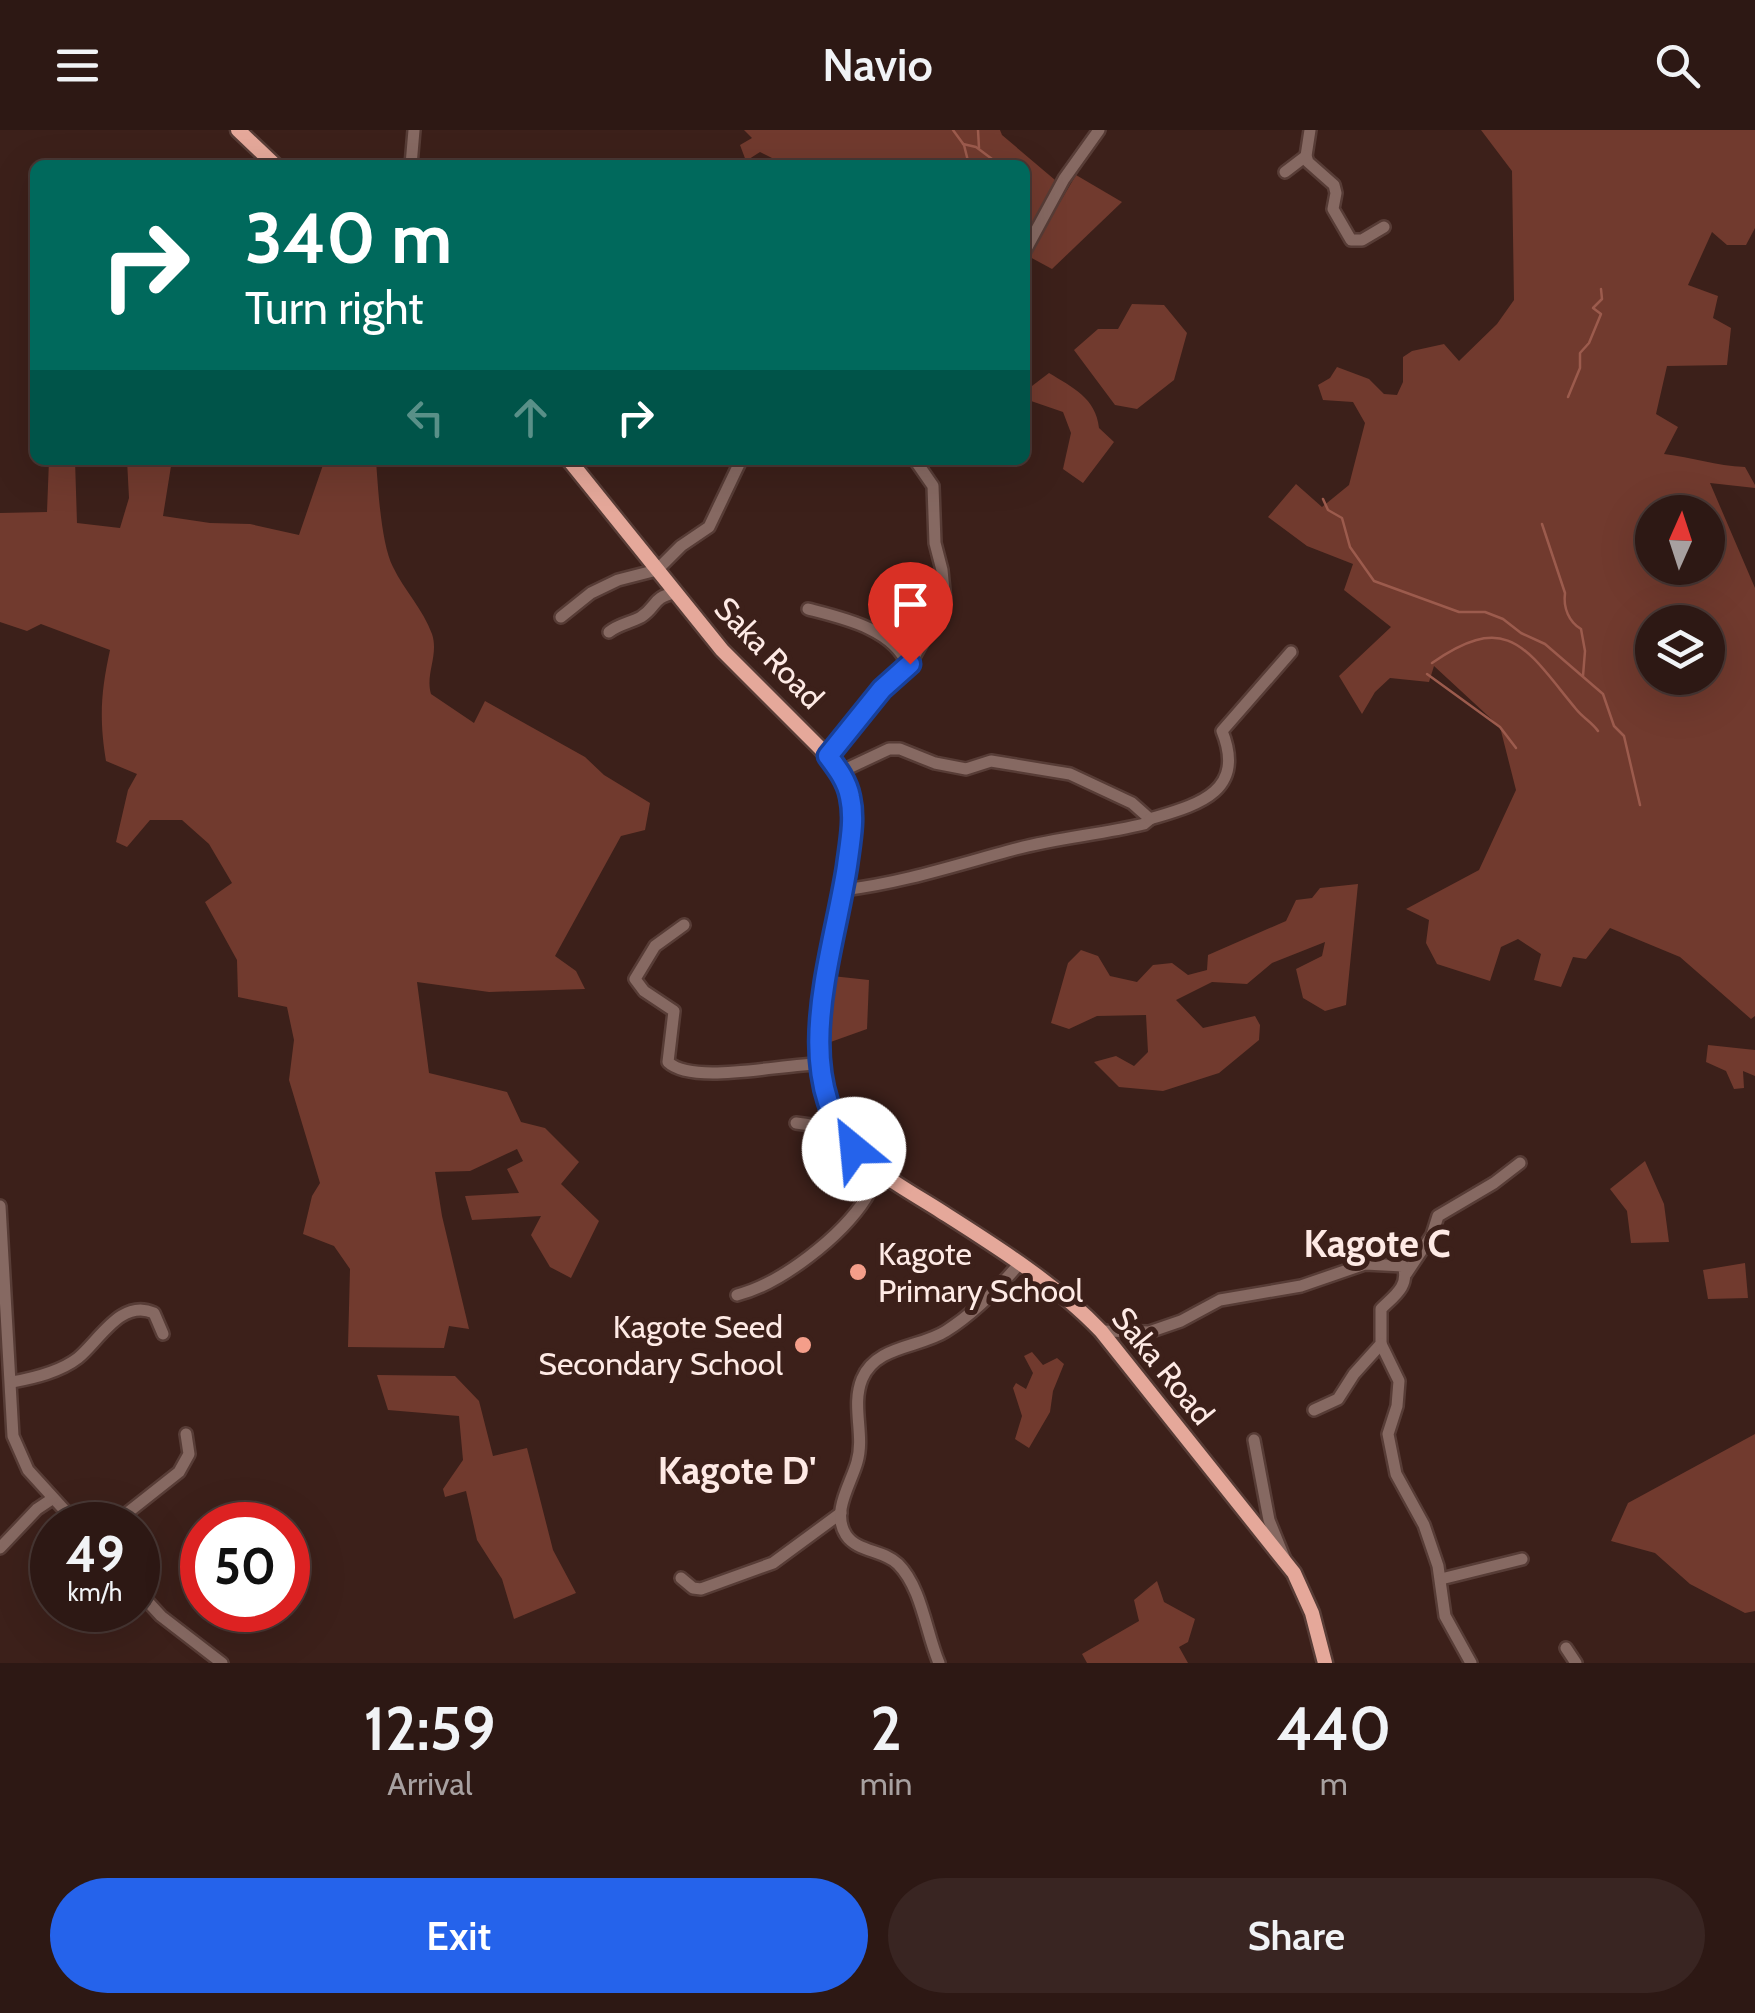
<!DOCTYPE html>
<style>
body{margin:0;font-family:Cabin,sans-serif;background:#392522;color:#f1f3f6;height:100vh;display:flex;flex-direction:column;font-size:38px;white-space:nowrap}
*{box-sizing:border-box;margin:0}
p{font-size:32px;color:#a7a0a0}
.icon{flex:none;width:55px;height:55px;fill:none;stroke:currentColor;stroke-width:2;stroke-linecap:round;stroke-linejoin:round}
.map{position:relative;height:1533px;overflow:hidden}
.sheet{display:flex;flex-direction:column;background:#2d1814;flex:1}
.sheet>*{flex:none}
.top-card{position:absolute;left:30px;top:30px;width:1000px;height:305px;border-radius:15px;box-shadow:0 10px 40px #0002,0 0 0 2px #483734;background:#00695c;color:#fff;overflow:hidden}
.needle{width:65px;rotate:3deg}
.fabs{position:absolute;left:1635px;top:365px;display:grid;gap:20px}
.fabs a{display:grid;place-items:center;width:90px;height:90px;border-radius:50%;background:#2d1814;box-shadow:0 10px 40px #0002,0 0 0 2px #483734;font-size:50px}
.speed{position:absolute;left:30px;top:1372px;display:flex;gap:20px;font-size:50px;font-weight:700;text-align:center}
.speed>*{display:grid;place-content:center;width:130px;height:130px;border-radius:50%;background:#2d1814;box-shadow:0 10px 40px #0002,0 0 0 2px #483734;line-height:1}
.speed small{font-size:25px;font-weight:400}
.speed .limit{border:15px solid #d22;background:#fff;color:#111}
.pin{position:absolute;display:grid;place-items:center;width:85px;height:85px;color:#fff;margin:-102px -42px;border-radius:50% 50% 50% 0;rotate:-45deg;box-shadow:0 0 10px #0007}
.pin .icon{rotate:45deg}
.me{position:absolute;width:110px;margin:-55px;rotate:332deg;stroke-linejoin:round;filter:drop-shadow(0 0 8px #0008)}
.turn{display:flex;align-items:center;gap:35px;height:210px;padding:0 50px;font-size:45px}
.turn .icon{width:130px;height:130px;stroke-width:2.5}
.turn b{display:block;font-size:70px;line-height:85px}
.lanes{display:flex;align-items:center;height:95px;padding:0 50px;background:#0003;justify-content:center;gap:50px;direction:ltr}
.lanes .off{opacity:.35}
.eta{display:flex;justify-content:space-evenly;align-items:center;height:170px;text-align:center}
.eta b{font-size:60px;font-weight:600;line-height:70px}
.cta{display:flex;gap:20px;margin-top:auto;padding:20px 50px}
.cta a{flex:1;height:115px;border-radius:60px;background:#2563eb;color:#fff;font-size:40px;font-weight:600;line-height:115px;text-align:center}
.cta a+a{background:#392522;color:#f1f3f6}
header{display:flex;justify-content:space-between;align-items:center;height:130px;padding:0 50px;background:#2d1814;font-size:45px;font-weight:600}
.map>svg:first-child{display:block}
</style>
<header><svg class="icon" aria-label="menu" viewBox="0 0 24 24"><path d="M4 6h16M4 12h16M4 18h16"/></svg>Navio<svg class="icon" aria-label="search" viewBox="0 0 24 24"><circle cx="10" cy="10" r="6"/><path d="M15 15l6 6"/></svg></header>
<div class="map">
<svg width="1755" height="1533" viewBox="0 0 1755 1533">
<rect width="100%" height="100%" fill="#3c201a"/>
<!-- green -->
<g fill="#713a2e" fill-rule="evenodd">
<polygon points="744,0 1000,0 1002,5 1055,50 1025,110 1025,35 778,35 776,30 760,22 746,31 740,15 752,8"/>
<path d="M 1481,0 L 1755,0 L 1755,98 L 1746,115 L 1727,115 L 1712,102 L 1688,155 L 1718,166 L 1713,188 L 1731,198 L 1727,235 L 1667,236 L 1656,284 L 1678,297 L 1664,324 C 1692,327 1716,336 1745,337 L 1755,355 L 1755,358 L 1710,353 L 1755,458 L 1755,886 L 1751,889 L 1680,827 L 1610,798 L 1586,829 L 1573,827 L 1561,857 L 1534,850 L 1541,824 L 1518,809 L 1501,817 L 1490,851 L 1437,834 L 1426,813 L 1429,790 L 1406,779 L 1479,740 L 1516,660 L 1500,597 L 1434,536 L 1429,552 L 1390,548 L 1375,562 L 1362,584 L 1339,546 L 1391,497 L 1344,460 L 1353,434 L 1307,416 L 1268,387 L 1296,354 L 1322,377 L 1349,355 L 1365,293 L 1353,272 L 1323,270 L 1318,255 L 1330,248 L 1337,237 L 1369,249 L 1384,264 L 1397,265 L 1403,252 L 1403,227 L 1412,221 L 1444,214 L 1459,231 L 1497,194 L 1514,170 L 1512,41 ZM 1652,382 L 1708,382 L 1708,438 L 1652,438 ZM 1652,492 L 1708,492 L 1708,548 L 1652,548 Z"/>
<polygon points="1076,45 1122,72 1052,139 1028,126"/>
<polygon points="1132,174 1164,175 1187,203 1174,250 1137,279 1115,275 1074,220 1098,199 1118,199"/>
<path d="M 1049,243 C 1072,257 1096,268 1099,298 L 1114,312 L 1083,353 L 1063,339 L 1071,303 L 1063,282 L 1031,271 L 1028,259 Z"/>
<path d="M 49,330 L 75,330 L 77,393 L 120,398 L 129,368 L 127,330 L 172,330 L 163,386 L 210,393 L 250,394 L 299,405 L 324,332 L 376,330 C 378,357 381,414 393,437 C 404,460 423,479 432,504 C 439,525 425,544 431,564 L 474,593 L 485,571 L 585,627 L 604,645 L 650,673 L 645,700 L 621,706 L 555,826 L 576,841 L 585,859 L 489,862 L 417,852 L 429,943 L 507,962 L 521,992 L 545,998 L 579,1032 L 561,1054 L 599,1091 L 571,1148 L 550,1137 L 531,1105 L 541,1086 L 472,1090 L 465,1066 L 519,1063 L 507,1039 L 523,1031 L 517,1019 L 470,1041 L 435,1042 L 442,1086 L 469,1199 L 449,1196 L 444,1218 L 348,1217 L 350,1139 L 334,1116 L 303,1104 L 312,1066 L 320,1053 L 289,950 L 294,910 L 287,877 L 238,867 L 237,830 L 205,772 L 232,753 L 209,714 L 182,690 L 150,690 L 127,717 L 116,712 L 128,660 L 137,644 L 106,631 C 99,589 101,561 110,520 L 41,494 L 27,501 L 0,492 L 0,383 L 47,382 Z"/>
<polygon points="1358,754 1346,875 1325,881 1303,868 1296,839 1322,826 1325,812 1272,833 1247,854 1212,852 1176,870 1203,898 1255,886 1260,895 1259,910 1219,943 1163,961 1119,957 1094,932 1116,926 1134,936 1148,922 1146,885 1097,886 1069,899 1051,893 1068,833 1081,820 1098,826 1110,846 1137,852 1153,835 1172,833 1188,845 1207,840 1208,825 1286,791 1296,770 1312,768 1320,758"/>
<polygon points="832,846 869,850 867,899 825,914 824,891"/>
<polygon points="1708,915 1755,920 1755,946 1743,941 1744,958 1734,959 1726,941 1706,932"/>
<polygon points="1645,1031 1664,1074 1669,1112 1631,1113 1627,1081 1610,1059"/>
<polygon points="1745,1133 1748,1168 1708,1169 1703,1140"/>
<polygon points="1032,1222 1043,1235 1057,1228 1064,1234 1053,1261 1050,1282 1029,1318 1015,1309 1022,1286 1013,1258 1016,1253 1026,1259 1033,1243 1024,1226"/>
<polygon points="377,1245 455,1246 479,1271 493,1326 527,1318 553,1420 576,1463 514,1489 502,1449 477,1410 466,1361 445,1367 443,1359 463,1330 459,1286 388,1280"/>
<polygon points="1755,1304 1755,1481 1745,1483 1690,1454 1655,1423 1611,1411 1628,1373"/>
<polygon points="1157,1451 1164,1472 1195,1489 1188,1512 1179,1517 1188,1533 1087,1533 1082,1524 1139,1491 1134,1470"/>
</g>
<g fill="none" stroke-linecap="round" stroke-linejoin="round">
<!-- stream -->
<g stroke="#9c5b4d" stroke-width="2.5">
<polyline points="953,0 964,15 969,35"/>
<polyline points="978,0 979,18"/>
<polyline points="963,14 976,17 1000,35"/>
<polyline points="1025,62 1029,70"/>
<polyline points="1568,267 1580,238 1580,223 1589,213 1601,184 1593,178 1602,169 1601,159"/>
<polyline points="1323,369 1328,380 1342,388 1350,417 1374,451 1459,482 1485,482 1503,489 1521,503 1545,514 1603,564 1614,596 1624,606 1640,675"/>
<path d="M 1542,394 L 1565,463 C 1563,478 1569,492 1581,499 L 1585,521 L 1583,546"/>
<path d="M 1432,533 C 1509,479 1527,520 1576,579 C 1583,588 1592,592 1598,601"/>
<polyline points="1427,544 1500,597 1516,618"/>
</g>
<!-- minor casing -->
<g stroke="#573c36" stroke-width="16">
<g id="minor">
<polyline points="1310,0 1306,26 1308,32 1334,55 1336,63 1333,79 1351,110 1362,110 1384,97"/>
<polyline points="411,35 414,0"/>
<polyline points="1285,42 1306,26"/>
<polyline points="1025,121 1064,49 1099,0"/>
<path d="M 808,479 C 843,488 894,499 908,536"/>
<polyline points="561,487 591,463 618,450 657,440 681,416 709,397 741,330"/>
<path d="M 609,502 C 619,494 630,493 641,487 C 657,477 652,467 675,463"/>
<polyline points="828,626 882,559 910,534 945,471 942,440 935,413 933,356 915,330"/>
<path d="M 840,642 L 889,619 L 900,619 L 935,633 L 966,639 L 991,631 L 1070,644 L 1132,673 L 1150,689 L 1144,694 C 1099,705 1053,708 1008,721 C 953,736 901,753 843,760"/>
<path d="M 1150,689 C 1196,675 1247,663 1222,601 L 1291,522"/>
<path d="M 684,795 L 655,816 L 635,849 L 644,861 L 674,881 L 668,932 C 693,956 785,933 822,934"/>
<polyline points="796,993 841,999"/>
<polyline points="0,1076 13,1306 28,1340 78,1395"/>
<polyline points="1406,1144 1432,1105 1438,1086 1494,1053 1520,1033"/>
<path d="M 737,1165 C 781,1154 842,1106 866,1068 C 871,1059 874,1048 878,1039"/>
<path d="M 1101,1201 L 1149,1202 L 1181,1191 L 1220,1170 L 1301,1156 L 1365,1134 L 1403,1136 C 1410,1156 1394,1166 1381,1179 L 1381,1214 L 1354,1244 L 1338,1269 L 1314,1280"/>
<polyline points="1381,1214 1399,1251 1397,1276 1388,1304 1396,1344 1424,1395 1438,1436 1445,1486 1471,1533"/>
<path d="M 12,1252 C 34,1248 60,1242 78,1228 C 99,1211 121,1168 154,1183 L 163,1204"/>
<polyline points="1254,1310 1269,1390 1284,1427"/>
<polyline points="112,1395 179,1342 189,1324 186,1304"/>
<polyline points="0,1418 37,1379 52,1369"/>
<polyline points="681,1448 693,1458 701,1459 773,1433 841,1383"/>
<polyline points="1441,1449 1522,1429"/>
<polyline points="138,1461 161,1486 222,1533"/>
<polyline points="1566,1518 1576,1533"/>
<path d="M 939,1533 C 926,1503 922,1458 898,1434 C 884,1420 857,1422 846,1405 C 831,1382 851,1354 857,1332 C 865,1305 851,1276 862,1249 C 876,1215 920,1218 946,1201 C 974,1183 998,1159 1019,1134"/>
</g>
</g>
<!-- major casing -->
<g stroke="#573c36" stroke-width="19">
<g id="major">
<polyline points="238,0 275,35"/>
<path d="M 569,330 L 722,520 L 828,626 L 840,642 L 851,670 L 849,716 C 841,774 822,832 819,890 C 817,930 823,982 850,1014 C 873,1043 911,1062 942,1082 C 997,1117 1056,1154 1101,1201 L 1294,1443 L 1312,1483 L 1325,1533"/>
</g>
</g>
<!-- minor -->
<use href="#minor" stroke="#866962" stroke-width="11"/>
<!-- major -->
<use href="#major" stroke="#e5a89a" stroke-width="14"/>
</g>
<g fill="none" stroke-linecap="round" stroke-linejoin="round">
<!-- route casing -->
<g stroke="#184099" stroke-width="25">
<path id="route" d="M 854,1019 C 788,942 834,823 847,736 C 850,713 855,689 850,667 C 847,651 837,638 828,626 L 882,559 L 910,534"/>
</g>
<!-- route -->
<use href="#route" stroke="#2563eb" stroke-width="18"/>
</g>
<!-- markers -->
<g fill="#f49e8a" stroke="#3c201a" stroke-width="4">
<circle cx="858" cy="1142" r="10"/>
<circle cx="803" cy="1215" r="10"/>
</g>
<g text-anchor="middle" stroke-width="10" stroke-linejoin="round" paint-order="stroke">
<!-- street labels -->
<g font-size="32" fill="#feeae5" stroke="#3c201a">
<text transform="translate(769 523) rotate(46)" y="11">Saka Road</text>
<text transform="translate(1163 1236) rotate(51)" y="11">Saka Road</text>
</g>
<!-- poi labels -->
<g font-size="32" fill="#feeae5" stroke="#3c201a" text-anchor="start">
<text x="878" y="1135">Kagote<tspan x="878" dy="37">Primary School</tspan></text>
<text x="783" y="1208" text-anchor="end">Kagote Seed<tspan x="783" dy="37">Secondary School</tspan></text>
</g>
<!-- quarter labels -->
<g font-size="38" font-weight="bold" fill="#feeae5" stroke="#3c201a">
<text x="1377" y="1127">Kagote C</text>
<text x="737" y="1354">Kagote D'</text>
</g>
</g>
</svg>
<div class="fabs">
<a><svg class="needle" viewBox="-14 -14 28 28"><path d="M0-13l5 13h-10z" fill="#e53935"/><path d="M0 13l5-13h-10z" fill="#a7a0a0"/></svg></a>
<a><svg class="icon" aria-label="layers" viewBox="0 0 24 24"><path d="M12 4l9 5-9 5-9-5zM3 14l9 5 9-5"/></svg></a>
</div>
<div class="speed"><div>49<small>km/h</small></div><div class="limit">50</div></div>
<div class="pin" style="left:910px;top:534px;background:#d93025"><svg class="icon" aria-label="arrive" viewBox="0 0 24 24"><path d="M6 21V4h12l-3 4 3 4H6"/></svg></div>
<svg class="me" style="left:854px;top:1019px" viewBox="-20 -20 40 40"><circle r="19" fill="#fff"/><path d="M0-13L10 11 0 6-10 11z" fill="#2563eb"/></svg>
<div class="top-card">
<div class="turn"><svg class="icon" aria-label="right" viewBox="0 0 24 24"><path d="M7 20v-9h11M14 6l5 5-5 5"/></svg><div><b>340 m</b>Turn right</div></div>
<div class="lanes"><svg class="icon off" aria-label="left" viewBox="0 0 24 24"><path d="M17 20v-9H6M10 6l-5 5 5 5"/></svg><svg class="icon off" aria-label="ahead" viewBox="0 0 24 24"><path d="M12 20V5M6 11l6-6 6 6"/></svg><svg class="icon" aria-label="right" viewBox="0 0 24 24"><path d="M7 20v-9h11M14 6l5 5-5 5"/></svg></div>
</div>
</div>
<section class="sheet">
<div class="eta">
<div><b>12:59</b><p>Arrival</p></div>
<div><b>2</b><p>min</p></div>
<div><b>440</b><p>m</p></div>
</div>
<div class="cta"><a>Exit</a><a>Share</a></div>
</section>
